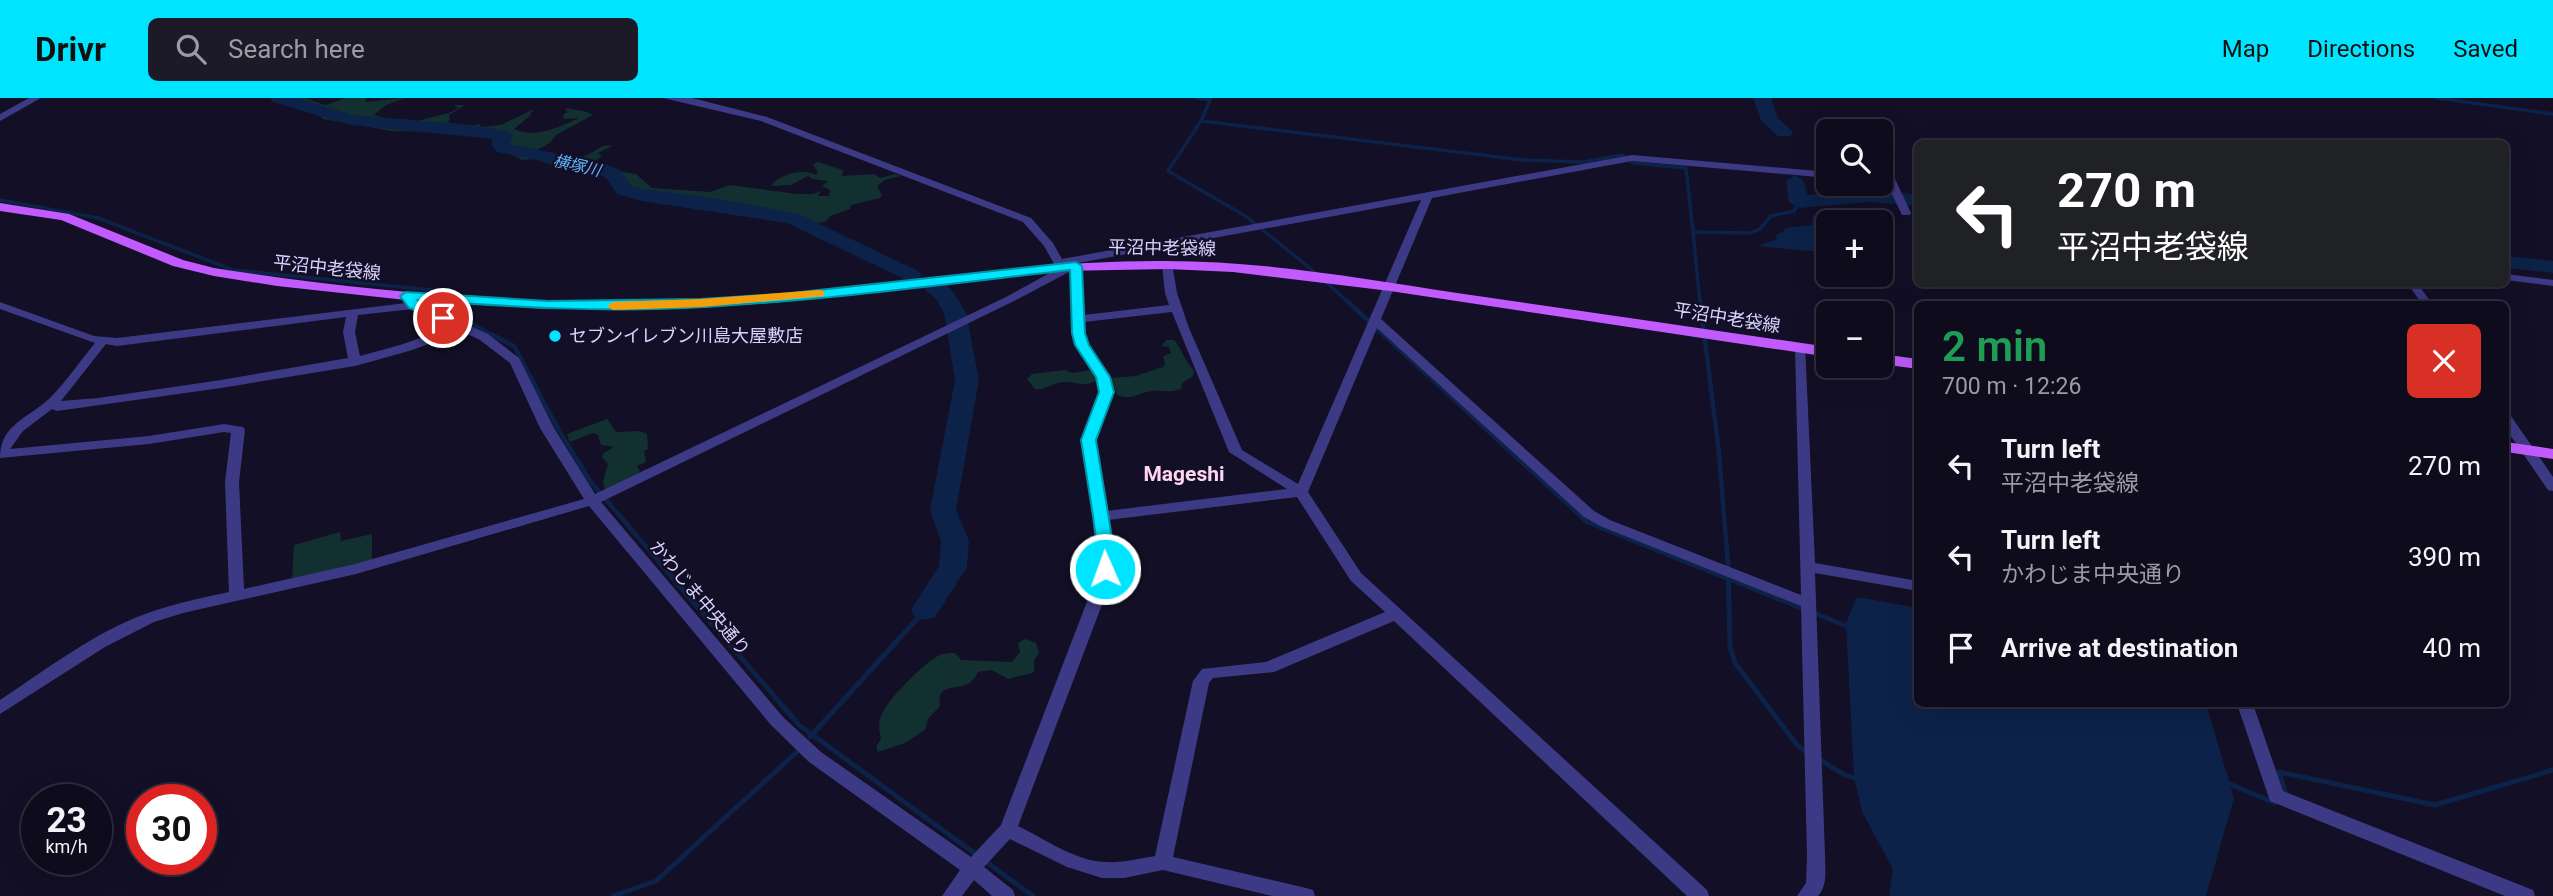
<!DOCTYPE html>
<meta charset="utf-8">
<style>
body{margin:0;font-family:Roboto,"Noto Sans JP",sans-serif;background:#1c1929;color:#f1f3f6;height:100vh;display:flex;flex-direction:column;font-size:26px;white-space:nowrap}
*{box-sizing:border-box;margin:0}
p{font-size:23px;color:#9b9ba3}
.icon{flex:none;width:38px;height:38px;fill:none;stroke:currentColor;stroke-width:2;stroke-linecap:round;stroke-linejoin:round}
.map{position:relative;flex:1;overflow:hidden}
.side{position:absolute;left:1914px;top:203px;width:595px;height:406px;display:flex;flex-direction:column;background:#0e0b1c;border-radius:10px;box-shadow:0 7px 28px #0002,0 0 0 2px #2e2b3b}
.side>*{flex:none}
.guide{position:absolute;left:1914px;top:42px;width:595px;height:147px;border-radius:10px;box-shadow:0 7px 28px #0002,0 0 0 2px #2e2b3b;background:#202124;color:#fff;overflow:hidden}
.controls{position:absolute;left:1816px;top:21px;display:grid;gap:14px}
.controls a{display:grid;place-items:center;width:77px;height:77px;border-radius:10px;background:#0e0b1c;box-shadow:0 7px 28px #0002,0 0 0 2px #2e2b3b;font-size:35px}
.speed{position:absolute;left:21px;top:686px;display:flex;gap:14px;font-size:35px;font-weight:700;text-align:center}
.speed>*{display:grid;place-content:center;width:91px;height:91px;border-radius:50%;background:#0e0b1c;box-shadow:0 7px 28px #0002,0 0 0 2px #2e2b3b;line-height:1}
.speed small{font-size:18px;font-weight:400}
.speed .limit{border:10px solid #d22;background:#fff;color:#111}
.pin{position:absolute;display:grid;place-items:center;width:60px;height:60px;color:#fff;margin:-30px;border:4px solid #fff;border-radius:50%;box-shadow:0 2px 7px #0007}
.me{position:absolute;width:77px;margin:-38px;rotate:358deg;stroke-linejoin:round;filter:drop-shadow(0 0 5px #0008)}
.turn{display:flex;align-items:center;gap:24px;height:147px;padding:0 28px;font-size:32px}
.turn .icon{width:91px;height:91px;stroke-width:2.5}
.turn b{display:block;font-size:49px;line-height:60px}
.round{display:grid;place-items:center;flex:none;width:74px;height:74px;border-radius:10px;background:#1c1929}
.head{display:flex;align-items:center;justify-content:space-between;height:119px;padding:0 28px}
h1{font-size:42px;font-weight:600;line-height:52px;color:#1e9e55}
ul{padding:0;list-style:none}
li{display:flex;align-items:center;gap:21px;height:91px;padding:0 28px}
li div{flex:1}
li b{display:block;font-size:26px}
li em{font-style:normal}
header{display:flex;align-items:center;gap:42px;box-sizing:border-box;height:98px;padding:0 35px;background:#00e5ff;color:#111}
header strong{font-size:33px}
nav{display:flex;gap:38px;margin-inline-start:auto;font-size:24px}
.search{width:490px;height:63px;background:#1c1929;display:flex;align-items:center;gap:18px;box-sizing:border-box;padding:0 24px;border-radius:10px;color:#9b9ba3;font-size:26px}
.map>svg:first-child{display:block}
</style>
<header>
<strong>Drivr</strong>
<div class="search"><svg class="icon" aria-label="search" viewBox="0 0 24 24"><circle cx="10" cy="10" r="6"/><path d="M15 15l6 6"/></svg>Search here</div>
<nav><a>Map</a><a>Directions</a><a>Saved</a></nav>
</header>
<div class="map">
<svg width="2553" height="798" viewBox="0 0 2553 798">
<rect width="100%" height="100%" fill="#130f26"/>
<!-- green -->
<g fill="#12302f">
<path d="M 268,0 L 305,0 L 325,7 L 346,0 L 367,0 L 365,4 L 405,0 L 386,7 L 374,17 L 395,23 L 408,21 L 413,24 L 449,15 L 458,10 L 454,7 L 465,7 L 449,17 L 450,22 L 447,24 L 469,28 L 479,26 L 481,29 L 501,27 L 532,12 L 534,13 L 530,15 L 531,17 L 514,31 C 535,41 560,29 579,20 L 564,21 L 563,17 L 567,14 L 565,10 L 584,13 L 593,17 L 556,37 L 550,45 L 537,52 L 539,56 L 556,56 L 553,59 C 565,62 579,61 589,56 C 598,52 601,46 612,48 L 598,55 L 602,58 L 595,63 L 615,73 L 636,76 L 652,90 L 710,94 L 730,87 L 797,96 L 813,96 L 821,93 L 818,98 L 829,98 L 830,92 L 822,88 L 828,83 L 813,81 L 808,78 L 791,87 L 771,88 C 779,76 803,70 816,77 L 818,75 L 813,66 L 818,64 L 843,72 L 842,78 L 874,76 L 880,80 L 895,76 L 901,78 L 885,82 L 877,88 L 882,97 L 880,100 L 851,107 L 850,111 L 830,118 L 827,123 L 807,128 L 804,124 L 796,125 L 773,119 L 735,115 L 718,109 L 696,110 L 687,105 L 667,104 L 665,100 C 653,98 645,104 632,98 C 624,94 622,91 616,85 C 609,78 589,74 580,72 L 579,68 L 559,69 L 534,61 L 522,62 L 494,48 L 492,41 L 448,34 L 392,33 L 323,21 C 315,5 285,1 268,0 Z"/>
<path d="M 1166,242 L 1174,242 C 1182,250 1184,263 1194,272 L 1193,278 L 1182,285 L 1181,291 C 1170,295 1163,292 1152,293 C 1137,295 1132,303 1117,297 L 1111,280 L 1135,278 L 1163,269 L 1165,266 L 1163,258 L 1171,255 L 1169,249 L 1162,248 Z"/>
<path d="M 1065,272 L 1072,275 L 1091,272 L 1098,281 C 1086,292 1072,281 1058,285 C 1049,287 1045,292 1035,291 L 1027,281 L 1032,276 Z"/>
<polygon points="607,321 616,334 640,333 647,336 648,351 644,353 646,364 637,368 640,374 633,378 634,380 605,393 603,383 608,366 602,359 604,355 614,349 601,347 598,337 593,335 570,344 567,336"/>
<polygon points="340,434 341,443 372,436 372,462 292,481 294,447"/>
<path d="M 1025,541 L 1036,545 L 1039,555 L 1034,562 L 1034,574 C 1025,578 1018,577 1009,581 L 991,572 L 978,574 C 968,600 935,578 940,608 L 928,621 L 925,632 L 905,645 L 878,654 L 876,649 L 881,641 C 879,633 878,626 881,618 C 886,603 924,565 938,558 C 943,555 949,555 955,555 L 961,562 L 1012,564 L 1020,554 L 1018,545 Z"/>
</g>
<!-- water -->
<g fill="#0c2248">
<polygon points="1844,114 1866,124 1829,124 1829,155 1758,148 1777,141 1776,137 1784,133 1785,130 1812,127 1813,117 1826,119"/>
<polygon points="1857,499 1918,510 1918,606 2206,606 2234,700 2206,798 1889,798 1893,771 1862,714 1854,679 1846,525"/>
</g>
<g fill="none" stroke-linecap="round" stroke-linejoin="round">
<!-- stream-far2 -->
<g stroke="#0c2248" stroke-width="3.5">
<polyline points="1196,0 1210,2"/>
<polyline points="1211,0 1201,23 1168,73 1247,119 1318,177"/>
<polyline points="2436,0 2553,16"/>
<polyline points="1201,23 1523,62 1583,64 1622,57 1634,65 1686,70 1693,134"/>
<polyline points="0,102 98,120 233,172 431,192 434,205"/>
<polyline points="1325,183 1349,205"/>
<polyline points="1700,205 1693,134 1750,135 1760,131 1771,118 1794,113 1799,104"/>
</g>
<!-- stream-far1 -->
<g stroke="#0c2248" stroke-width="4.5">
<polyline points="433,203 434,207 514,248 557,329 590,383 661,466"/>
<polyline points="1347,203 1587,424 1691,466"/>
<polyline points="1700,203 1719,355 1728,466"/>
</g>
<!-- stream -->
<g stroke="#0c2248" stroke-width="5">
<polyline points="659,464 799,627 1033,798"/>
<polyline points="1687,464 1804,511"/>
<polyline points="1728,464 1730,549 1735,565 1798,648 1807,654"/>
<polyline points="1812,514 1849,529"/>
<polyline points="810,639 925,512"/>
<polyline points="1817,660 1845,677 1859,681"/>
<polyline points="2225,684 2275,705"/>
<polyline points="2286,697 2279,674 2435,707 2553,672"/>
<polyline points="613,798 656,783 800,651"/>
</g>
<!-- river -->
<g fill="#0c2248" fill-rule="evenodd">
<polygon points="270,0 297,0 352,17 472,27 510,34 513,38 510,46 606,66 620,72 631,88 643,91 713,100 799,116 918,173 922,177 918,181 904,181 787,125 641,103 617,96 606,80 594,74 497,54 491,47 494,41 350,27 273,4"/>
<polygon points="1753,0 1771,0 1778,20 1793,34 1790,38 1778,38 1761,22"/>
<polygon points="1795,77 1804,83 1807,97 1870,92 1918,96 1918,108 1870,104 1799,110 1789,104 1786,83"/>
<polygon points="2506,158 2553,163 2553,175 2506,170"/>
<polygon points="931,181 939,182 952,192 966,215 979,282 956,412 969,443 967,469 935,519 925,522 915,519 911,512 939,468 941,443 930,412 955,282 944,215 936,201 920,187 923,182"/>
</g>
<!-- minor -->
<g fill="#3d3a85" fill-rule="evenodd">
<polygon points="29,0 41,0 0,23 0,16"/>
<path d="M 663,0 L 692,0 L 767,19 L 1031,120 L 1053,145 L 1062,161 L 1632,57 L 1829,74 L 1829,80 L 1632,63 L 1432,100 L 1381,221 L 1594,413 L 1610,422 L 1801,497 L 1795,250 L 1797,247 L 1805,247 L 1815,465 L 1918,483 L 1918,493 L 1815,475 L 1825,757 C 1825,771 1828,787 1818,798 L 1797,798 L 1806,785 L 1807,757 L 1801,508 L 1600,428 L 1584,419 L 1377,230 L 1308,394 L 1361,475 L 1707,792 L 1709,798 L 1687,798 L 1394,523 L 1274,574 L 1213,580 L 1209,585 L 1173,759 L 1306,790 L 1313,792 L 1315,798 L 1272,798 L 1163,772 L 1124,780 L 1102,780 L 1067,769 L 1010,741 L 984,769 L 1013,792 L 1015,798 L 992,798 L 974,782 L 962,798 L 942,798 L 960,772 L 809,664 L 771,627 L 589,408 L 356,476 L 183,515 L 154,524 L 105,549 L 0,616 L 0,602 C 46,572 93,535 145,516 C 172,506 201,500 229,494 L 225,384 L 231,335 L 224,334 L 149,346 L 0,360 C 0,326 29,320 50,300 C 66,284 80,263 95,245 L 0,211 L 0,204 L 94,238 L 117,240 L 406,205 L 400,198 L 402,196 L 410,196 L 418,205 L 488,236 L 519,260 L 554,330 L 595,396 L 1006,199 L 1057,171 L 1044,148 L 1023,124 L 761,23 ZM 1421,102 L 1298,386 L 1242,352 L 1189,230 L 1177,195 L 1172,165 L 1168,164 L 1162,167 L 1165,195 L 1169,207 L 1084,217 L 1082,168 L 1078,165 ZM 1071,173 L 1073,235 L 1076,247 L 1097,279 L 1101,294 L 1081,342 L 1099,458 L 1095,483 L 1001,727 L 971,759 L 821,654 L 783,619 L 601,404 L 1014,203 ZM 413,211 L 453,229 L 400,247 L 360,258 L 355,234 L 358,217 ZM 1172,214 L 1229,354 L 1287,391 L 1106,413 L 1095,342 L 1113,294 L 1109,279 L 1088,247 L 1084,224 ZM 346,219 L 343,234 L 348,260 L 221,282 L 98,300 L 61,303 L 106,246 L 117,248 ZM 463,234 L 480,242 L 510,265 L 540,330 L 584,401 L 355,466 L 244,491 L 239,384 L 245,332 L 243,329 L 224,326 L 149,338 L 10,351 L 23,333 L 52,311 L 57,313 L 221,290 L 355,268 L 409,253 ZM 1297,399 L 1351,483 L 1385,514 L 1266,564 L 1202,571 L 1193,583 L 1155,758 C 1138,761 1122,765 1105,764 C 1075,763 1045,741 1018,728 L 1111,483 L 1113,458 L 1108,422 Z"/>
<polygon points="1881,79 1895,81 1911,115 1910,117 1902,117 1887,86 1881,85"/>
<polygon points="2506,176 2553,182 2553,188 2506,182"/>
<polygon points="2408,186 2418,186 2432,206 2422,206"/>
<polygon points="2506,317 2511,318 2553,379 2553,393 2548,392 2506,331"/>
<polygon points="2237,606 2253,606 2283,693 2533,792 2535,798 2505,798 2270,703"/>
</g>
<!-- major -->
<g fill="#c25bff" fill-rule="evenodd">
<path d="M 0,105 L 69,116 L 183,162 L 214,170 C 375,195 539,209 702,202 C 857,195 1010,162 1165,163 C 1263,163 1361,180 1457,195 C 1581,213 1705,231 1829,249 L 1829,259 L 1390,193 L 1233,174 L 1168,171 L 1061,173 L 782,204 L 701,210 L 548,211 L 406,202 L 277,188 L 214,178 L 173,168 L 61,122 L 0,113 Z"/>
<polygon points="1881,256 1918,261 1918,271 1881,266"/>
<polygon points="2506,344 2553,351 2553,361 2506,354"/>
</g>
</g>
<!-- route -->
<path fill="#00e5ff" stroke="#0095a6" stroke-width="2" d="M 1076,164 L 1082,168 L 1085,235 L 1089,247 L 1110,279 L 1114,294 L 1096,342 L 1115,458 L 1113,471 L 1105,476 L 1096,471 L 1098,458 L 1093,418 L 1081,342 L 1099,294 L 1096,279 L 1075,247 L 1072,235 L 1070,172 C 948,186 826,202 704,209 C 608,215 512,209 417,202 L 448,218 L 448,223 L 443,225 L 409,210 L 400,198 L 406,194 L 548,203 L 701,201 L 782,196 Z"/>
<!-- slow -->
<polygon fill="#f59e0b" points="819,192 824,193 824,198 701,209 613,212 607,208 613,204 701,201"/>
<!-- markers -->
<circle fill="#00e5ff" stroke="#130f26" stroke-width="2.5" cx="555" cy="238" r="7"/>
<g text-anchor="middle" stroke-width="5" stroke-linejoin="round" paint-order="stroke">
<!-- far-water labels -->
<g font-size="16" font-style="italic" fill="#62b6ff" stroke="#130f26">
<text transform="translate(577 67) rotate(13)" y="6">横塚川</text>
</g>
<!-- street labels -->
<g font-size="18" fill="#d9d4ff" stroke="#130f26">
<text transform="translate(1162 150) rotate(1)" y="6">平沼中老袋線</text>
<text transform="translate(327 170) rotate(6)" y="6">平沼中老袋線</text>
<text transform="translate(1727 220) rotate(9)" y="6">平沼中老袋線</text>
<text transform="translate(700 500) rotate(50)" y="6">かわじま中央通り</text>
</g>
<!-- poi labels -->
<g font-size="18" fill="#d9d4ff" stroke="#130f26" text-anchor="start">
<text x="569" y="244">セブンイレブン川島大屋敷店</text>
</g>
<!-- quarter labels -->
<g font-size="21" font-weight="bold" fill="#ffd6f0" stroke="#130f26">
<text x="1184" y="383">Mageshi</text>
</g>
</g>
</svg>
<div class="controls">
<a><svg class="icon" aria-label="search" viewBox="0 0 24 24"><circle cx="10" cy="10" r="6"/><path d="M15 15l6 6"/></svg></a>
<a>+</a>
<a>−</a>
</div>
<div class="speed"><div>23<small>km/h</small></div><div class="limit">30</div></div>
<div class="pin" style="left:443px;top:220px;background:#d93025"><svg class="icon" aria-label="arrive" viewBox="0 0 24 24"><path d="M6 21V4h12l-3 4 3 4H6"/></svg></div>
<svg class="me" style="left:1105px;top:471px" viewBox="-20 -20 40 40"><circle r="17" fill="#00e5ff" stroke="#fff" stroke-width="3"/><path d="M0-11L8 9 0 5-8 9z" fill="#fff"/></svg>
<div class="guide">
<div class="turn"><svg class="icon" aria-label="left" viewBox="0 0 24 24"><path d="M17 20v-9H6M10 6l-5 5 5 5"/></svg><div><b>270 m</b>平沼中老袋線</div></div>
</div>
<section class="side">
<div class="head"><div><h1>2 min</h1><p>700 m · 12:26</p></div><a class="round" style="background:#d93025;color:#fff"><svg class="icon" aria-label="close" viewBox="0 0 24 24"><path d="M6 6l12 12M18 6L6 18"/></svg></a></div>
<ul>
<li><svg class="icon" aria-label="left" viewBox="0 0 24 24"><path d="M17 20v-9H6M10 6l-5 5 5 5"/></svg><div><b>Turn left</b><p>平沼中老袋線</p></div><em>270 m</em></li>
<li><svg class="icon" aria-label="left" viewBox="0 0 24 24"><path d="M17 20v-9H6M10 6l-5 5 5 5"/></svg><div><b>Turn left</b><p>かわじま中央通り</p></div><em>390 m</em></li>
<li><svg class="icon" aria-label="arrive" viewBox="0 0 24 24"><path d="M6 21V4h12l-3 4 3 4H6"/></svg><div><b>Arrive at destination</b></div><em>40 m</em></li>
</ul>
</section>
</div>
